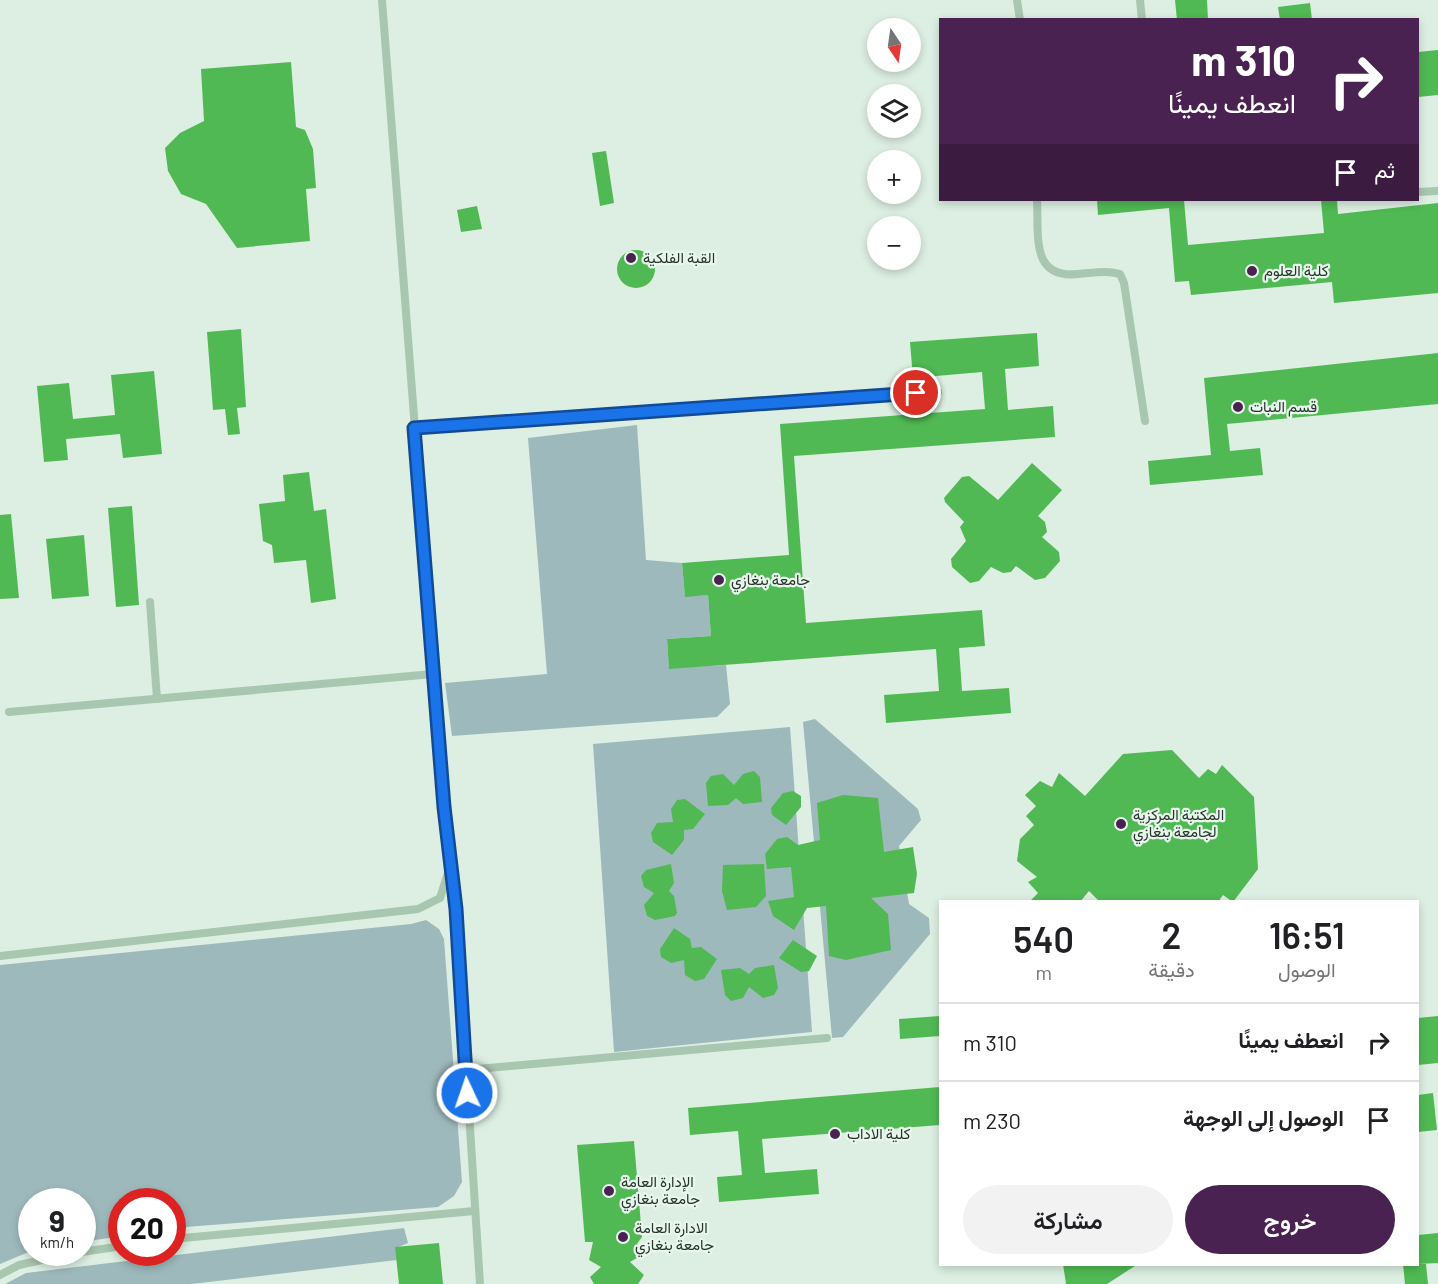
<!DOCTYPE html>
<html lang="ar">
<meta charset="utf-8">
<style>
body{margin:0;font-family:Barlow,Vazirmatn,sans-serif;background:#f2f2f2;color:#202124;direction:rtl;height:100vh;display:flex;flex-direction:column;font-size:22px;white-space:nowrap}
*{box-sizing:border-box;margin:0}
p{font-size:20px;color:#757577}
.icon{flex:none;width:33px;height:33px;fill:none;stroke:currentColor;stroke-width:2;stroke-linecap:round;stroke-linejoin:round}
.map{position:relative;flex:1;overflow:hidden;direction:ltr}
.drawer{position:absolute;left:939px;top:900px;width:480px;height:366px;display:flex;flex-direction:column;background:#fff;border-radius:0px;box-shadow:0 3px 9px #0003;direction:rtl}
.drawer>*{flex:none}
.guide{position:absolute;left:939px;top:18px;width:480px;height:183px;border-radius:0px;box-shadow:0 3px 9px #0003;direction:rtl;background:#4a2251;color:#fff;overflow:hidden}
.needle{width:39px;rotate:167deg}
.controls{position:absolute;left:867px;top:18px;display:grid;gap:12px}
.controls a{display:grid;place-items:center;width:54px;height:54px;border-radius:50%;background:#fff;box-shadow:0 3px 9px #0003;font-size:30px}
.speed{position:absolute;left:18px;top:1188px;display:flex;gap:12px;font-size:30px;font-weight:700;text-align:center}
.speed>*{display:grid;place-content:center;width:78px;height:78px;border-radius:50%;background:#fff;box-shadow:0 3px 9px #0003;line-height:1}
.speed small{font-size:15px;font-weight:400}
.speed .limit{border:9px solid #d22;background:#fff;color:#111}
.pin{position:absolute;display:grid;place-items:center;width:51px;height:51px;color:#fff;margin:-26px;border:3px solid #fff;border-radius:50%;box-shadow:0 2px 6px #0007}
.me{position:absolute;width:66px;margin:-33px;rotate:357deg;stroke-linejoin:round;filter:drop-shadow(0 0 4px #0008)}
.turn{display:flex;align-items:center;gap:21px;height:126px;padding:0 24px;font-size:27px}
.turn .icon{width:78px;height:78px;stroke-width:2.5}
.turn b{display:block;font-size:42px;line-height:51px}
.then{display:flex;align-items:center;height:57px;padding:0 24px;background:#0003;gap:12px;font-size:22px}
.eta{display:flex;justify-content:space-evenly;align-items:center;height:102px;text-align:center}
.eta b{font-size:36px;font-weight:600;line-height:42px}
.action{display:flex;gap:12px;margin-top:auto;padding:12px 24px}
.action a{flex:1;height:69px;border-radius:36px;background:#4a2251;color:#fff;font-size:24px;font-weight:600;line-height:69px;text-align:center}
.action a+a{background:#f2f2f2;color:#202124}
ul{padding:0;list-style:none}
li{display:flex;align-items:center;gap:18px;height:78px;padding:0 24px;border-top:2px solid #e0e0e0}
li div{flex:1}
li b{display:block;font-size:22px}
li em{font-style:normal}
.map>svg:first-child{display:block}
</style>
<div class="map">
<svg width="1438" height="1284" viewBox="0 0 1438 1284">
<rect width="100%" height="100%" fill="#dcefe2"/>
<!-- green -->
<g fill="#9eb9bc">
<polygon points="637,425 646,560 682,563 685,596 708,595 711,636 667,639 669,668 726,665 730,704 717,717 452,736 445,683 547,674 528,438"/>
<polygon points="815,719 918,809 921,820 899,846 909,904 929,918 930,934 843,1037 832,1038 803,722"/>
<polygon points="790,727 812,1032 614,1052 593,744"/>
<polygon points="426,920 439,929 444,939 462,1182 454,1196 438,1207 173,1228 172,1202 122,1202 121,1236 83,1242 82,1202 32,1202 31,1251 0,1264 0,965 411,924"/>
<polygon points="404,1228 408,1243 396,1248 397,1260 191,1284 5,1284 26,1273"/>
</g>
<!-- building -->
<g fill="#50b953">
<polygon points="1175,0 1207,0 1208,20 1177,20"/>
<polygon points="1310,3 1312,20 1280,20 1278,7"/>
<polygon points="1438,50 1438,95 1418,97 1418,52"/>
<polygon points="291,62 296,127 305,130 313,149 316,188 306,189 310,241 237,248 206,204 181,194 168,171 165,148 180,133 204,121 201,69"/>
<polygon points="606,151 614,203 600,206 592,153"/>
<polygon points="1097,200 1184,200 1188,245 1324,233 1321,200 1337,200 1338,214 1438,203 1438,293 1334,303 1332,282 1191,295 1189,281 1175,282 1169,208 1098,215"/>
<polygon points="477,206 482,229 461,232 457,210"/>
<circle cx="636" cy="269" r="19"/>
<polygon points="241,329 246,407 237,408 240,434 228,435 225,409 213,410 207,332"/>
<polygon points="1037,333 1039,366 1005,369 1008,410 1053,406 1055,437 794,456 806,623 982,610 985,646 959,648 962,691 1009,688 1011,713 886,723 884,695 939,691 936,649 669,669 667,639 711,636 708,595 685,597 682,563 789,555 780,424 985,409 982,372 913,378 910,342"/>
<polygon points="1438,353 1438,404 1227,424 1230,451 1260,448 1263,475 1150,485 1148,461 1211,455 1204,378"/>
<polygon points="154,371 162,454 123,458 120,434 66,439 68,460 44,462 37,386 69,383 73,419 115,415 111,375"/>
<polygon points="1032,463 1062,490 1038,516 1045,522 1047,532 1042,537 1059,552 1060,561 1045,578 1035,580 1016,566 1011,572 1003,573 991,567 979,581 970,583 952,567 951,559 966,541 960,527 964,522 945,502 944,498 962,477 969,476 998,500"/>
<polygon points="309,472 314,511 326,509 336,599 311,603 306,560 274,563 272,545 263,541 259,504 285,501 283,475"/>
<polygon points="132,506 139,605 116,607 108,508"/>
<polygon points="11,514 19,598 0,599 0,515"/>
<polygon points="84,535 89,596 52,599 46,539"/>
<polygon points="1172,750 1199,778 1208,769 1216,774 1222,765 1254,797 1258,869 1233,902 1223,895 1218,902 1100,902 1089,891 1080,902 1029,902 1038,893 1028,882 1037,877 1017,861 1020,839 1034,825 1026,816 1036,806 1025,795 1040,781 1052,787 1059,773 1085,796 1123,754"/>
<polygon points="754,771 760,777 762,802 743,804 736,798 728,805 708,806 706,783 711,776 723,774 734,785 743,774"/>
<polygon points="793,791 801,796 801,807 786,825 772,815 771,808 783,793"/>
<polygon points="843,795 878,798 884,852 913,847 917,874 914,893 871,898 888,914 891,950 846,960 829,956 826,906 807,908 794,930 773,916 768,901 794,897 791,867 767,869 765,854 777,839 787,837 798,845 820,840 817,803"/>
<polygon points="685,799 705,814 693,829 684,830 684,840 672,855 653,842 651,833 657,823 673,822 671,809 677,800"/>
<polygon points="671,864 674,883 669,891 674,896 677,913 675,916 655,920 647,916 644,905 654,893 644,887 641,876 646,870"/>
<polygon points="764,864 766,896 756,907 727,910 722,891 723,865"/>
<polygon points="674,928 690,939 692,948 701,947 717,959 704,979 695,981 685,975 684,960 671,963 661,957 660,949"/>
<polygon points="793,940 817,956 809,971 801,972 779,958"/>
<polygon points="774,965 778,988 774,995 763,998 749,987 743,998 731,1001 725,995 721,970 740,968 749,974 755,968"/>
<polygon points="940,1016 940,1036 900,1039 899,1019"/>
<polygon points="1438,1016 1438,1063 1418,1065 1418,1018"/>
<polygon points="940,1087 940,1125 762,1139 765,1173 817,1169 819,1194 719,1202 717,1177 742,1175 738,1131 690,1135 688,1108"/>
<polygon points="1433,1093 1437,1130 1418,1132 1418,1095"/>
<polygon points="634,1141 642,1237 637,1244 642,1255 630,1262 644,1275 638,1284 594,1284 590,1277 601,1267 589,1260 593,1242 585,1242 577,1145"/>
<polygon points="1438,1233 1438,1263 1418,1264 1418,1235"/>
<polygon points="439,1243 443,1284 399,1284 395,1247"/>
<polygon points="1063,1264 1138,1264 1107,1284 1066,1284"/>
<polygon points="1403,1264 1426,1264 1428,1284 1405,1284"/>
</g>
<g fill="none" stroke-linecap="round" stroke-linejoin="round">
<!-- lane -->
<g stroke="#a9c6b0" stroke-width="8">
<polyline points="382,0 444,807 456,909 480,1284"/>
<polyline points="1017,0 1020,20"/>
<polyline points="1140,0 1142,20"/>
<polyline points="1418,192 1438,191"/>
<path d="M 1037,200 C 1039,235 1030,279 1078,274 C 1093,273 1106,270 1120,274 L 1124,283 L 1145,421"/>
<polyline points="414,428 938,392"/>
<polyline points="150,602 157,699"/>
<polyline points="9,712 433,674"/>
<polyline points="0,956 418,909 440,898 448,873"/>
<polyline points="466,1070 827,1038"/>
<polyline points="172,1239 474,1211"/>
<polyline points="82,1252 122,1246"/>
<polyline points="0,1275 19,1265 79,1252"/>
</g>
</g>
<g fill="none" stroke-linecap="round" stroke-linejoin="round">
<!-- route casing -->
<g stroke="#114b97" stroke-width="15">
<polyline id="route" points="467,1093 456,909 444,807 414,428 916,393"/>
</g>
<!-- route -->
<use href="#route" stroke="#1a73e8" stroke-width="10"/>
</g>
<!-- markers -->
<g fill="#4a2251" stroke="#e8f7ed" stroke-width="2">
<circle cx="631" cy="258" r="6"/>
<circle cx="1252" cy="271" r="6"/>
<circle cx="1238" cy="407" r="6"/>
<circle cx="719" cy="580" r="6"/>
<circle cx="1121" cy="824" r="6"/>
<circle cx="835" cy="1134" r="6"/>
<circle cx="609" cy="1191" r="6"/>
<circle cx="623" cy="1237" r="6"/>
</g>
<g text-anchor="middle" stroke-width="4.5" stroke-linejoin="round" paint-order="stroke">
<!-- poi labels -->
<g font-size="15" fill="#283429" stroke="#e8f7ed" text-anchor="start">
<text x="643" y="263">القبة الفلكية</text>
<text x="1264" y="276">كلية العلوم</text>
<text x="1250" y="412">قسم النبات</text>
<text x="731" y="585">جامعة بنغازي</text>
<text x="1133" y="820">المكتبة المركزية<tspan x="1133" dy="17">لجامعة بنغازي</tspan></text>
<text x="847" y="1139">كلية الاداب</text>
<text x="621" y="1187">الإدارة العامة<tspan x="621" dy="17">جامعة بنغازي</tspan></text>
<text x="635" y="1233">الادارة العامة<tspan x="635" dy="17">جامعة بنغازي</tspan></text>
</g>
</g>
</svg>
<div class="controls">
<a><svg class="needle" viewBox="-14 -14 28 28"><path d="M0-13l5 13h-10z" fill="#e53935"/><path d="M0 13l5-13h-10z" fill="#757577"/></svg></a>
<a><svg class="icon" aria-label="layers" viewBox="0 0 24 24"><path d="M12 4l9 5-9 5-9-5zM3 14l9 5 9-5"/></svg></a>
<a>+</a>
<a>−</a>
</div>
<div class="speed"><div>9<small>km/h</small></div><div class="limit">20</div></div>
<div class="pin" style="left:916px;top:393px;background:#d93025"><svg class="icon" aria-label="arrive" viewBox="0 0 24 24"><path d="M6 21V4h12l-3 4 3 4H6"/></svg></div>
<svg class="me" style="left:467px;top:1093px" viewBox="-20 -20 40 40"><circle r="17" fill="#1a73e8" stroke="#fff" stroke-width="3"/><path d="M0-11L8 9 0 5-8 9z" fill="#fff"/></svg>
<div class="guide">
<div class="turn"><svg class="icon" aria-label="right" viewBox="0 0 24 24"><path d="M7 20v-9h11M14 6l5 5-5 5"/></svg><div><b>310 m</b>انعطف يمينًا</div></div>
<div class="then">ثم<svg class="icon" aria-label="arrive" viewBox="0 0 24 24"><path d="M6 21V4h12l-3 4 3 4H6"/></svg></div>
</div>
<section class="drawer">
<div class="eta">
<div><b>16:51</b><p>الوصول</p></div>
<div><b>2</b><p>دقيقة</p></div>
<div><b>540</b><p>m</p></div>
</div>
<ul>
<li><svg class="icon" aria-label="right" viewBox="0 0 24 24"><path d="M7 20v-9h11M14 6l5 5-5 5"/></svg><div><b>انعطف يمينًا</b></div><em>310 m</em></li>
<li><svg class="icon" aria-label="arrive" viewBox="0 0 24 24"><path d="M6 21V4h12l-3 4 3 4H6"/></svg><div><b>الوصول إلى الوجهة</b></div><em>230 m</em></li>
</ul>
<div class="action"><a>خروج</a><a>مشاركة</a></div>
</section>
</div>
